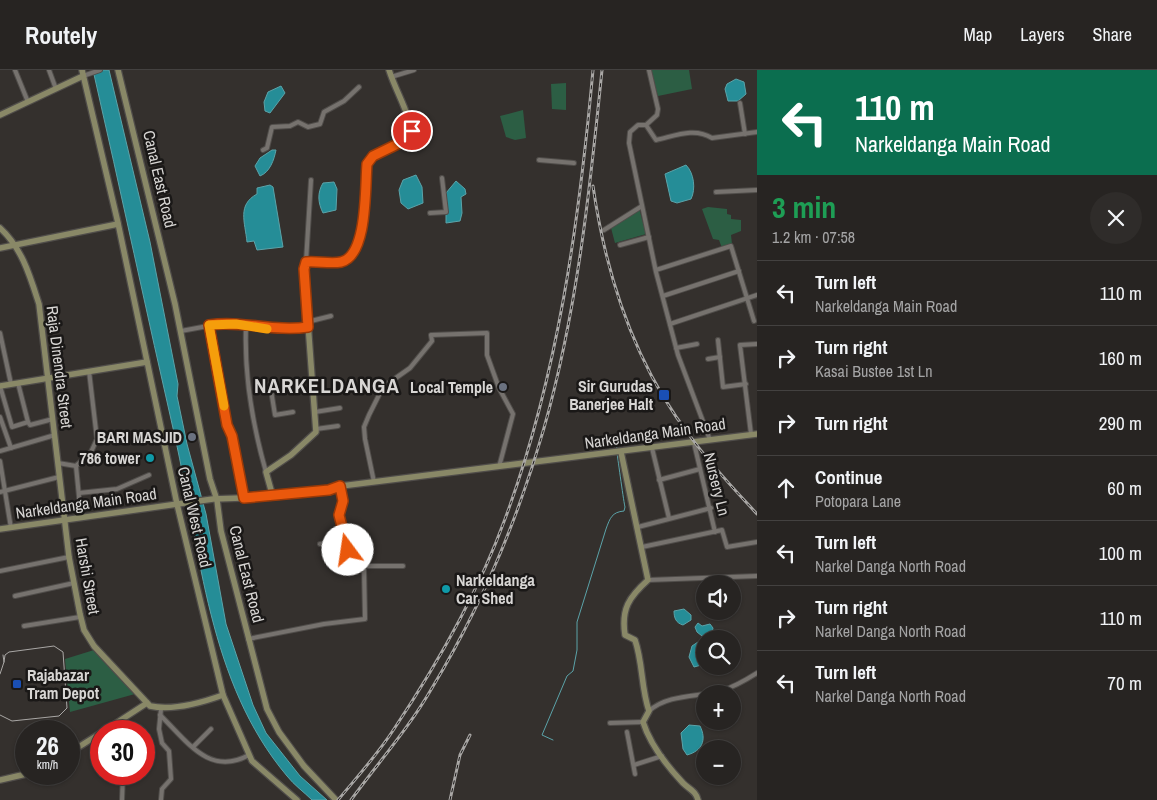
<!DOCTYPE html>
<meta charset="utf-8">
<style>
body{margin:0;font-family:"Archivo Narrow",sans-serif;background:#2f2c2a;color:#f1f3f6;height:100vh;display:flex;flex-direction:column;font-size:19px;white-space:nowrap}
*{box-sizing:border-box;margin:0}
p{font-size:16px;color:#a4a4a5}
.icon{flex:none;width:28px;height:28px;fill:none;stroke:currentColor;stroke-width:2;stroke-linecap:round;stroke-linejoin:round}
.map{position:relative;flex:1;overflow:hidden}
.details{display:flex;flex-direction:column;background:#272422;width:400px}
.details>*{flex:none}
.hud{background:#0b6e4f;color:#fff;overflow:hidden}
.fabs{position:absolute;left:696px;top:505px;display:grid;gap:10px}
.fabs a{display:grid;place-items:center;width:45px;height:45px;border-radius:50%;background:#272422;box-shadow:0 1px 4px #0004,0 0 0 1px #434140;font-size:25px}
.speed{position:absolute;left:15px;top:650px;display:flex;gap:10px;font-size:25px;font-weight:700;text-align:center}
.speed>*{display:grid;place-content:center;width:65px;height:65px;border-radius:50%;background:#272422;box-shadow:0 1px 4px #0004,0 0 0 1px #434140;line-height:1}
.speed small{font-size:12px;font-weight:400}
.speed .limit{border:8px solid #d22;background:#fff;color:#111}
.pin{position:absolute;display:grid;place-items:center;width:42px;height:42px;color:#fff;margin:-21px;border:2px solid #fff;border-radius:50%;box-shadow:0 1px 5px #0007}
.me{position:absolute;width:55px;margin:-28px;rotate:346deg;stroke-linejoin:round;filter:drop-shadow(0 0 4px #0008)}
.turn{display:flex;align-items:center;gap:18px;height:105px;padding:0 15px;font-size:22px}
.turn .icon{width:65px;height:65px;stroke-width:2.5}
.turn b{display:block;font-size:35px;line-height:42px}
.round{display:grid;place-items:center;flex:none;width:52px;height:52px;border-radius:26px;background:#2f2c2a}
.head{display:flex;align-items:center;justify-content:space-between;height:85px;padding:0 15px}
h1{font-size:30px;font-weight:800;line-height:38px;color:#1e9e55}
ul{padding:0;list-style:none}
li{display:flex;align-items:center;gap:15px;height:65px;padding:0 15px;border-top:1px solid #434140}
li div{flex:1}
li b{display:block;font-size:19px}
li em{font-style:normal}
header{display:flex;align-items:center;gap:30px;box-sizing:border-box;height:70px;padding:0 25px;background:#272422;border-bottom:1px solid #434140}
header strong{font-size:24px}
nav{display:flex;gap:28px;margin-inline-start:auto;font-size:18px}
main{display:flex;flex:1;min-height:0}
.map>svg:first-child{display:block}
</style>
<header>
<strong>Routely</strong>
<nav><a>Map</a><a>Layers</a><a>Share</a></nav>
</header>
<main>
<div class="map">
<svg width="757" height="730" viewBox="0 0 757 730">
<rect width="100%" height="100%" fill="#34302d"/>
<!-- green -->
<g fill="#2c5e44">
<polygon points="650,0 689,0 692,19 658,26"/>
<polygon points="566,13 566,40 552,39 551,14"/>
<polygon points="523,40 526,68 515,70 506,67 500,46"/>
<polygon points="708,137 727,139 727,144 731,145 731,149 741,150 741,161 731,165 732,174 722,178 719,170 713,169 702,139"/>
<polygon points="639,138 646,164 615,173 611,158"/>
<polygon points="94,580 135,624 70,642 65,589"/>
</g>
<!-- water -->
<g fill="#258d97" stroke="#5ba3a9">
<path d="M 93,0 L 109,0 L 150,172 L 178,314 L 177,326 L 187,374 L 206,444 L 226,554 L 253,635 L 266,663 L 300,706 L 327,730 L 312,730 C 304,722 294,715 287,706 C 208,612 201,483 175,367 C 147,245 121,122 93,0 Z"/>
<polygon points="736,9 744,12 746,24 738,31 728,31 725,19 727,14"/>
<polygon points="281,16 285,23 270,43 265,41 264,32 268,22"/>
<path d="M 272,80 L 276,80 C 274,90 270,102 260,106 L 255,96 L 260,88 Z"/>
<path d="M 686,95 C 694,103 696,119 691,129 L 677,133 L 671,131 L 665,104 Z"/>
<polygon points="416,105 422,117 423,133 408,139 401,133 399,120 403,110"/>
<polygon points="456,111 465,119 466,124 461,127 462,143 460,151 446,153 446,123"/>
<path d="M 334,112 L 337,119 L 336,140 L 323,143 C 318,133 317,123 323,113 Z"/>
<path d="M 270,115 L 273,117 L 283,177 L 257,180 L 254,171 L 247,172 C 245,152 237,135 257,124 L 257,118 Z"/>
<path d="M 684,539 L 691,545 L 691,550 L 683,555 C 676,553 674,548 674,541 Z"/>
<polygon points="698,553 702,556 710,554 713,558 712,564 702,566 697,562 695,557"/>
<polygon points="698,572 705,580 705,594 694,597 689,587 692,576"/>
<path d="M 689,655 L 700,656 C 707,670 702,681 687,685 L 683,679 L 681,663 Z"/>
</g>
<g fill="none" stroke-linecap="round" stroke-linejoin="round">
<!-- stream -->
<g stroke="#5ba3a9" stroke-width="1">
<polyline points="615,368 617,379"/>
<path d="M 553,670 L 542,665 L 567,606 L 573,601 L 577,580 L 577,552 L 606,459 C 610,448 612,442 624,441 L 625,437 C 624,434 618,390 617,383"/>
</g>
<!-- street casing -->
<g stroke="#504d4a" stroke-width="6">
<g id="street">
<polyline points="15,0 28,32"/>
<polyline points="49,0 56,19"/>
<polyline points="83,6 100,0"/>
<polyline points="391,7 414,0"/>
<polyline points="740,33 745,64"/>
<polyline points="646,55 657,45 658,39 649,0"/>
<polyline points="263,80 267,78 272,57 290,56 298,52 308,57 320,54 324,42 344,31 359,17"/>
<polyline points="539,90 574,93"/>
<polyline points="716,122 757,120"/>
<polyline points="430,143 446,142 442,108"/>
<polyline points="604,160 642,136"/>
<polyline points="620,175 649,167"/>
<polyline points="306,192 311,110"/>
<polyline points="656,200 731,176 754,251"/>
<polyline points="663,226 739,201"/>
<polyline points="307,252 331,246"/>
<polyline points="670,254 757,225"/>
<polyline points="209,255 227,355 244,428"/>
<path d="M 246,256 C 244,307 252,353 266,402"/>
<polyline points="181,261 224,253 276,260 308,257"/>
<polyline points="0,263 11,314"/>
<polyline points="718,270 723,317 746,314"/>
<polyline points="676,278 697,274"/>
<polyline points="708,289 720,287"/>
<polyline points="270,314 275,345 293,342"/>
<polyline points="0,316 12,357 28,352 18,313"/>
<polyline points="315,342 340,338"/>
<polyline points="0,347 11,378"/>
<polyline points="28,352 30,355 53,349"/>
<polyline points="316,359 338,356"/>
<polyline points="751,364 740,275 757,274"/>
<path d="M 710,370 L 678,285 L 656,202 L 629,73 L 630,62 L 638,55 L 646,55 L 656,70 C 675,66 694,57 712,68 L 757,62"/>
<polyline points="694,373 715,462"/>
<polyline points="652,378 669,448"/>
<polyline points="0,381 55,365"/>
<polyline points="0,391 11,458"/>
<polyline points="58,393 76,396 91,382 97,369 89,301"/>
<polyline points="76,396 81,447"/>
<polyline points="659,410 700,399"/>
<polyline points="374,412 365,369 364,357 369,345 383,317 410,298 432,271 431,265 487,263 487,285 499,318 513,344 499,397"/>
<polyline points="341,416 343,431 339,445 350,491 364,496 403,496"/>
<polyline points="0,422 59,407"/>
<polyline points="79,423 117,419 149,405"/>
<polyline points="638,457 711,438"/>
<polyline points="320,474 344,470"/>
<polyline points="642,477 722,460 727,477 757,472"/>
<polyline points="0,501 69,487"/>
<polyline points="648,510 757,506"/>
<polyline points="15,526 74,513"/>
<polyline points="24,556 80,547"/>
<polyline points="248,569 324,554 365,549 364,496"/>
<polyline points="161,639 159,659 162,673 169,681 171,709 162,719 161,730"/>
<path d="M 649,641 C 668,624 698,627 721,621 C 734,617 746,610 757,603"/>
<path d="M 160,645 C 187,671 209,707 249,685"/>
<polyline points="117,653 118,661"/>
<polyline points="610,653 643,652"/>
<polyline points="627,662 635,704"/>
<polyline points="193,677 211,659"/>
<polyline points="634,695 662,686"/>
<polyline points="122,730 123,704"/>
</g>
</g>
<!-- secondary casing -->
<g stroke="#504d4a" stroke-width="8">
<g id="secondary">
<polyline points="82,0 118,153 177,434 223,625 252,691 297,730"/>
<polyline points="118,0 175,234 210,409 217,430 221,461 267,639 279,662 304,696 336,730"/>
<polyline points="0,45 83,6"/>
<path d="M 0,158 C 22,178 30,206 39,234 L 69,487 L 80,544 L 84,560 L 94,576 L 150,636 C 173,641 201,633 223,625"/>
<polyline points="0,178 118,154"/>
<polyline points="0,316 147,292"/>
<path d="M 621,382 L 648,510 C 629,527 621,539 625,565 L 635,570 C 643,593 641,618 649,641 L 643,652 C 650,674 667,696 683,713 C 689,719 696,721 698,730"/>
<path d="M 271,420 L 266,402 L 291,385 L 316,362 L 304,199 L 306,192 C 318,190 331,194 341,192 C 368,186 365,115 367,94 L 373,86 L 413,66 C 410,44 396,22 389,0"/>
<polyline points="0,459 213,429 273,427 329,420 341,416 757,364"/>
<polyline points="104,661 147,633"/>
<polyline points="69,683 101,663"/>
<polyline points="0,710 26,704"/>
</g>
</g>
<!-- street -->
<use href="#street" stroke="#76726e" stroke-width="4"/>
<!-- secondary -->
<use href="#secondary" stroke="#898867" stroke-width="5.5"/>
<!-- tram -->
<g stroke="#a9a7a5" stroke-width="1">
<polyline points="0,604 4,592 3,585"/>
<polyline points="0,645 12,651 59,646 67,638 63,582 54,576 9,582 5,585 4,592"/>
</g>
<!-- rail casing -->
<g stroke="#a9a7a5" stroke-width="3">
<g id="rail">
<path d="M 593,116 C 606,206 634,293 690,366 C 710,394 734,419 757,444"/>
<path d="M 338,730 C 357,707 378,684 394,659 C 438,593 478,523 505,449 C 558,306 579,152 593,0"/>
<path d="M 351,730 C 378,693 409,658 432,618 C 481,537 518,449 544,358 C 577,242 590,119 602,0"/>
<polyline points="450,730 460,685 470,665"/>
</g>
</g>
<!-- rail -->
<use href="#rail" stroke="#1a1817" stroke-width="1" stroke-dasharray="4" stroke-linecap="butt"/>
</g>
<g fill="none" stroke-linecap="round" stroke-linejoin="round">
<!-- route casing -->
<g stroke="#983908" stroke-width="12">
<path id="route" d="M 348,480 L 339,445 L 343,431 L 340,416 L 329,420 L 244,428 L 232,366 L 227,355 L 209,255 C 242,250 273,262 308,257 L 304,199 L 306,192 C 317,191 331,194 341,192 C 368,186 365,115 367,94 L 373,86 L 414,66 L 412,61"/>
</g>
<!-- route -->
<use href="#route" stroke="#ea580c" stroke-width="9"/>
<!-- slow -->
<polyline stroke="#f59e0b" stroke-width="9" points="224,336 209,255 236,254 267,259"/>
</g>
<!-- markers -->
<g fill="#6b7280" stroke="#1a1817" stroke-width="2">
<circle cx="503" cy="317" r="5"/>
<circle cx="192" cy="367" r="5"/>
</g>
<g fill="#1a4fb4" stroke="#1a1817" stroke-width="2">
<rect x="658" y="319" width="12" height="12" rx="2.5"/>
<rect x="12" y="609" width="10" height="10" rx="2.5"/>
</g>
<g fill="#0f9aa8" stroke="#1a1817" stroke-width="2">
<circle cx="150" cy="388" r="5"/>
<circle cx="446" cy="519" r="5"/>
</g>
<g text-anchor="middle" stroke-width="5" stroke-linejoin="round" paint-order="stroke">
<!-- street labels -->
<g font-size="16" fill="#d8d6d4" stroke="#1a1817">
<text transform="translate(160 109) rotate(77)" y="6">Canal East Road</text>
<text transform="translate(60 297) rotate(83)" y="6">Raja Dinendra Street</text>
<text transform="translate(655 363) rotate(-8)" y="6">Narkeldanga Main Road</text>
<text transform="translate(717 414) rotate(76)" y="6">Nursery Ln</text>
<text transform="translate(86 433) rotate(-8)" y="6">Narkeldanga Main Road</text>
<text transform="translate(195 447) rotate(77)" y="6">Canal West Road</text>
<text transform="translate(247 504) rotate(76)" y="6">Canal East Road</text>
<text transform="translate(88 506) rotate(80)" y="6">Harshi Street</text>
</g>
<!-- poi labels -->
<g font-size="16" font-weight="bold" fill="#d8d6d4" stroke="#1a1817" text-anchor="end">
<text x="653" y="322">Sir Gurudas<tspan x="653" dy="18">Banerjee Halt</tspan></text>
<text x="493" y="323">Local Temple</text>
<text x="182" y="373">BARI MASJID</text>
<text x="140" y="394">786 tower</text>
<text x="456" y="516" text-anchor="start">Narkeldanga<tspan x="456" dy="18">Car Shed</tspan></text>
<text x="27" y="611" text-anchor="start">Rajabazar<tspan x="27" dy="18">Tram Depot</tspan></text>
</g>
<!-- district labels -->
<g font-size="21" font-weight="bold" letter-spacing="1" fill="#d8d6d4" stroke="#1a1817">
<text x="327" y="323">NARKELDANGA</text>
</g>
</g>
</svg>
<div class="fabs">
<a><svg class="icon" aria-label="sound" viewBox="0 0 24 24"><path d="M4 9h4l5-4v14l-5-4H4zM17 9q2 3 0 6"/></svg></a>
<a><svg class="icon" aria-label="search" viewBox="0 0 24 24"><circle cx="10" cy="10" r="6"/><path d="M15 15l6 6"/></svg></a>
<a>+</a>
<a>−</a>
</div>
<div class="speed"><div>26<small>km/h</small></div><div class="limit">30</div></div>
<div class="pin" style="left:412px;top:61px;background:#d93025"><svg class="icon" aria-label="arrive" viewBox="0 0 24 24"><path d="M6 21V4h12l-3 4 3 4H6"/></svg></div>
<svg class="me" style="left:348px;top:480px" viewBox="-20 -20 40 40"><circle r="19" fill="#fff"/><path d="M0-13L10 11 0 6-10 11z" fill="#ea580c"/></svg>
</div>
<section class="details">
<div class="hud">
<div class="turn"><svg class="icon" aria-label="left" viewBox="0 0 24 24"><path d="M17 20v-9H6M10 6l-5 5 5 5"/></svg><div><b>110 m</b>Narkeldanga Main Road</div></div>
</div>
<div class="head"><div><h1>3 min</h1><p>1.2 km · 07:58</p></div><a class="round"><svg class="icon" aria-label="close" viewBox="0 0 24 24"><path d="M6 6l12 12M18 6L6 18"/></svg></a></div>
<ul>
<li><svg class="icon" aria-label="left" viewBox="0 0 24 24"><path d="M17 20v-9H6M10 6l-5 5 5 5"/></svg><div><b>Turn left</b><p>Narkeldanga Main Road</p></div><em>110 m</em></li>
<li><svg class="icon" aria-label="right" viewBox="0 0 24 24"><path d="M7 20v-9h11M14 6l5 5-5 5"/></svg><div><b>Turn right</b><p>Kasai Bustee 1st Ln</p></div><em>160 m</em></li>
<li><svg class="icon" aria-label="right" viewBox="0 0 24 24"><path d="M7 20v-9h11M14 6l5 5-5 5"/></svg><div><b>Turn right</b></div><em>290 m</em></li>
<li><svg class="icon" aria-label="ahead" viewBox="0 0 24 24"><path d="M12 20V5M6 11l6-6 6 6"/></svg><div><b>Continue</b><p>Potopara Lane</p></div><em>60 m</em></li>
<li><svg class="icon" aria-label="left" viewBox="0 0 24 24"><path d="M17 20v-9H6M10 6l-5 5 5 5"/></svg><div><b>Turn left</b><p>Narkel Danga North Road</p></div><em>100 m</em></li>
<li><svg class="icon" aria-label="right" viewBox="0 0 24 24"><path d="M7 20v-9h11M14 6l5 5-5 5"/></svg><div><b>Turn right</b><p>Narkel Danga North Road</p></div><em>110 m</em></li>
<li><svg class="icon" aria-label="left" viewBox="0 0 24 24"><path d="M17 20v-9H6M10 6l-5 5 5 5"/></svg><div><b>Turn left</b><p>Narkel Danga North Road</p></div><em>70 m</em></li>
</ul>
</section>
</main>
